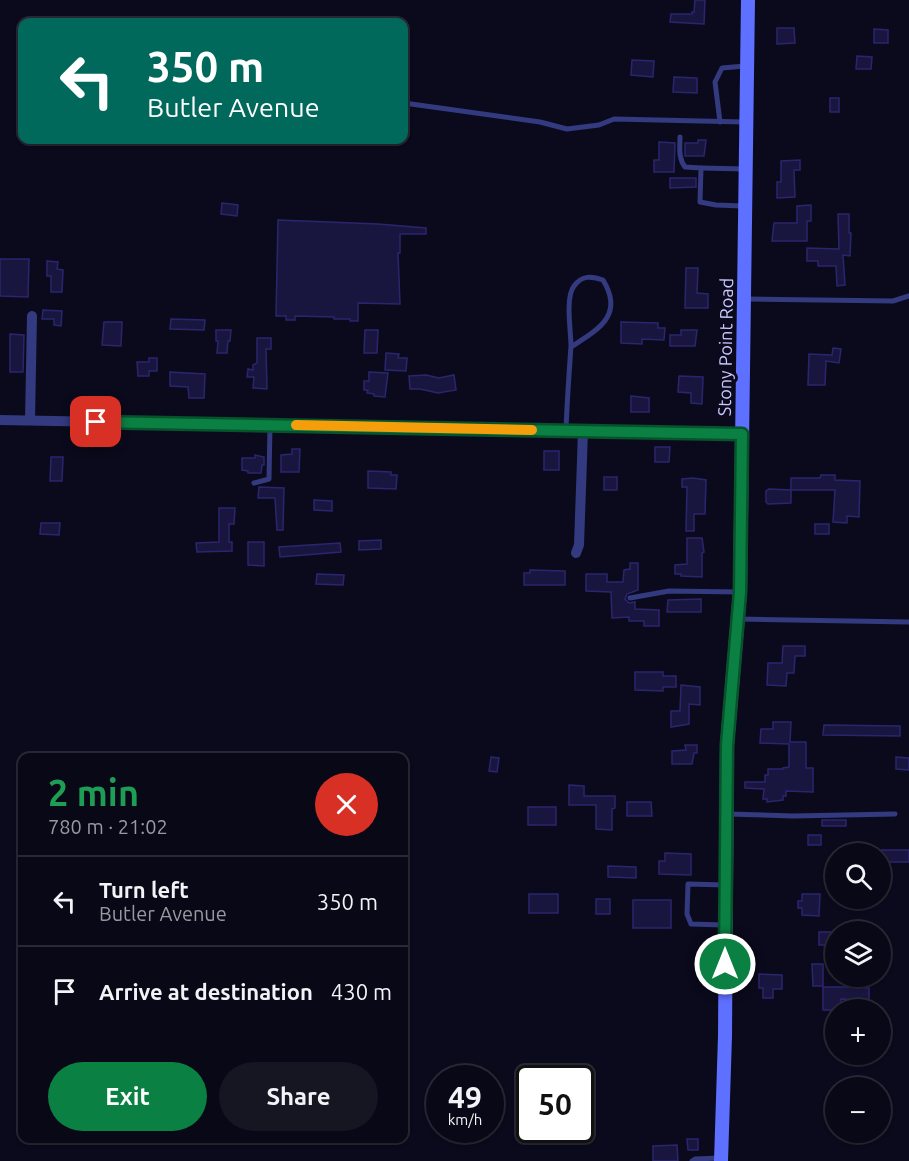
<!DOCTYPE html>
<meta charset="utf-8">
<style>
body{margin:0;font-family:Ubuntu,sans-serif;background:#161623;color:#f1f3f6;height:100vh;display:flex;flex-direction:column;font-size:22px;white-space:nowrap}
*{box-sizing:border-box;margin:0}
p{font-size:20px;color:#989aa1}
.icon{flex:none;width:33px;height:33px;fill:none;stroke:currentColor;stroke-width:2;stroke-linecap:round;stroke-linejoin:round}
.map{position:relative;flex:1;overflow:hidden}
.panel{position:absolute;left:18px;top:753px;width:390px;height:390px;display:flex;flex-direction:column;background:#080816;border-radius:12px;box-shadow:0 2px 4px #0004,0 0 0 2px #292935}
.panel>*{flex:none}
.top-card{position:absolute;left:18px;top:18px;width:390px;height:126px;border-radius:12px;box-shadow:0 2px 4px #0004,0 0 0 2px #292935;background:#00695c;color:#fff;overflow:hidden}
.controls{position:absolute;left:825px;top:843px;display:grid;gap:12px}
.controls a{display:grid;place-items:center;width:66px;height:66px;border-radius:50%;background:#080816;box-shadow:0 2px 4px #0004,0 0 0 2px #292935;font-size:30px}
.speed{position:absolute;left:426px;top:1065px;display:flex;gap:12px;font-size:30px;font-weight:700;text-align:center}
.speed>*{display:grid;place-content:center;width:78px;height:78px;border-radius:50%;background:#080816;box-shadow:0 2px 4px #0004,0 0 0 2px #292935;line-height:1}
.speed small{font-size:15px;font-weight:400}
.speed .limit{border:3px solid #111;border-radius:9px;background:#fff;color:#111}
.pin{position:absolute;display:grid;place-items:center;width:51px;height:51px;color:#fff;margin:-26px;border-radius:12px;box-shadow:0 3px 9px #0006}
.me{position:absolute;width:66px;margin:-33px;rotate:0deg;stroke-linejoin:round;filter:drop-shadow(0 0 4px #0008)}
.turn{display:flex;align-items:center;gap:21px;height:126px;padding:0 30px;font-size:27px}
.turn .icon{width:78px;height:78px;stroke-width:2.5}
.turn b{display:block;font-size:42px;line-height:51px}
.round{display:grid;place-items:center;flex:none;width:63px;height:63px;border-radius:32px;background:#161623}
.overview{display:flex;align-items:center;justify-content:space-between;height:102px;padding:0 30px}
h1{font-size:36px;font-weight:700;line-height:45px;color:#1e9e55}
.primary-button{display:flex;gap:12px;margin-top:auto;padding:12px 30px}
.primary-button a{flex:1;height:69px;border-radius:36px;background:#0b8043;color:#fff;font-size:24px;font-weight:700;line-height:69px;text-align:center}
.primary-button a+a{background:#161623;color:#f1f3f6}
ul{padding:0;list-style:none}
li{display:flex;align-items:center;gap:18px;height:90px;padding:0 30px;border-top:2px solid #292935}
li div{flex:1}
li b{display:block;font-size:22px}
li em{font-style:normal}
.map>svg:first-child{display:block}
</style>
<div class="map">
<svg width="909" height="1161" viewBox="0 0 909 1161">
<rect width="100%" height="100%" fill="#0b0a1d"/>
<!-- building -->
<g fill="#18163f" stroke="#2a266d" stroke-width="1.5">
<polygon points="695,0 705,0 704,24 670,22 671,14 692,14 692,12 694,12"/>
<polygon points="777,28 794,28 795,43 777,44"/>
<polygon points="874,29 888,30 888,43 874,43"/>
<polygon points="857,56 872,57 871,69 856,69"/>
<polygon points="632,60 654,61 653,77 631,75"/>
<polygon points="674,77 697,78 697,93 673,92"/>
<rect x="830" y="98" width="9" height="14"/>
<polygon points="698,140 706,140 704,156 685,156 685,143 698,143"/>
<polygon points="659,142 675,143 674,172 654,172 654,160 659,160"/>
<polygon points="800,160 800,170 794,170 795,197 777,198 777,182 781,182 781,161"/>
<polygon points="670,178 696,178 696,187 670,188"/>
<polygon points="222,203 238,205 237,216 221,214"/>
<polygon points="811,205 811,221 807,221 807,241 772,241 774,223 797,223 797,206"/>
<polygon points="838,214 849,214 849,233 851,233 850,256 843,255 845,285 837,286 836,266 818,266 818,261 807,261 807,248 839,249"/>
<polygon points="278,220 378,224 426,228 426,234 400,234 400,253 398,253 400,304 358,303 358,321 350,321 350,319 334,319 334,317 295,316 295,320 286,320 286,316 276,316"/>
<polygon points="0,259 29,259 28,297 0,296"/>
<polygon points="47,261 58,262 57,269 63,270 62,292 51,292 51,276 47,276"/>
<polygon points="686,268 698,268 697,293 708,294 708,308 685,308"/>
<polygon points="43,310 62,311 61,326 54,325 54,319 42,319"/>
<polygon points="171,319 205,320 204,330 170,329"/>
<polygon points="104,322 122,322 121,346 102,345"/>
<polygon points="621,322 658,323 658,328 665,328 664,340 642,339 642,344 621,343"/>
<polygon points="216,330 231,330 230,341 228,341 227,353 217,353 218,341 216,341"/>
<polygon points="365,330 378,330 377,353 364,353"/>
<polygon points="681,330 697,330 695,346 670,346 670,335 681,335"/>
<polygon points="10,334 24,335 23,372 10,372"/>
<polygon points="257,338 271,338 271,349 266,349 267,389 253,388 254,377 247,377 248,369 253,370 253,365 257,363"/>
<polygon points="833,348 841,349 839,363 826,361 825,385 808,385 809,354 832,355"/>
<polygon points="386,353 399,354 398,358 407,358 406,371 385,370"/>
<polygon points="149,358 157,358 157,371 149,371 149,376 138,376 137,362 149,362"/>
<polygon points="170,372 205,374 204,398 189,398 188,387 170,386"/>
<polygon points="369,372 388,373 385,397 374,396 374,394 367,393 368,390 364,390 364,381 369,381"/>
<polygon points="426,375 439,378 454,375 456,390 438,393 420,389 410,389 409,376"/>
<polygon points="679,376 703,377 702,404 691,403 691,393 678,392"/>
<polygon points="631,396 649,398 649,412 631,412"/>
<polygon points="655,447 670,447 669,462 655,462"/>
<polygon points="292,449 300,449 299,472 281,472 281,455 292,454"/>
<rect x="544" y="451" width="15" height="19"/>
<polygon points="255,455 264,457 264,465 262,465 261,473 248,473 248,471 242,470 242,458 255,458"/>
<polygon points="51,457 63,457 62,481 50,481"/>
<polygon points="368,471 391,472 391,475 397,475 396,489 368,488"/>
<polygon points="821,475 835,475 835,480 860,481 859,517 847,516 847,523 833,522 835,490 791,490 791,478 820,478"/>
<rect x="604" y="477" width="13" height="13"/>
<polygon points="693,478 706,480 705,514 694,514 694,531 686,531 687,487 682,487 682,479"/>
<polygon points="259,487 284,488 283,530 277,530 275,498 258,498"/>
<polygon points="769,489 791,490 791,503 768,504 766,502 766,491"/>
<polygon points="314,500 332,501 332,511 314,510"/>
<polygon points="219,508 235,508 234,524 229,524 229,542 232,542 232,551 197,552 196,543 219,542"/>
<polygon points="41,523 60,523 59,535 40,534"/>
<rect x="815" y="524" width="14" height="10"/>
<polygon points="687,538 702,538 704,552 702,553 702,577 681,576 681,574 675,574 675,565 687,564"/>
<polygon points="381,540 381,549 359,550 359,541"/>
<polygon points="248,542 264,542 264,566 248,565"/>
<polygon points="340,543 341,552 280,557 279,547"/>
<polygon points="630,563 638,563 638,590 627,594 625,599 629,603 635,602 635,609 659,610 659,626 644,626 644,621 629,621 629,617 612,618 611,592 586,591 586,574 607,574 607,582 623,582 624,570 630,569"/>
<polygon points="530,570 565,571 565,585 524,585 524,573 530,573"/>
<polygon points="317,574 344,575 343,585 316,584"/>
<polygon points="701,599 701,612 667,612 668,600"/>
<polygon points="783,646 805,646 805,656 795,656 794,673 787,673 786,686 767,685 768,663 782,663"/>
<polygon points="635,672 663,672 663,676 676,676 676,687 663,687 663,691 635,690"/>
<polygon points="681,685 700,687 700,705 689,704 689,724 671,727 671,711 680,711"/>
<polygon points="773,722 791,722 790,742 806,742 806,768 813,768 813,792 786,791 786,796 783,796 783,800 767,802 767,799 763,799 764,789 745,788 745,782 765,782 765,775 768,775 768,769 783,769 783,768 789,767 789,744 760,743 761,729 773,729"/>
<polygon points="824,725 900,726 900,736 823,735"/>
<polygon points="685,745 697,745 697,753 694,753 692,764 672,764 672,751 686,750"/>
<polygon points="491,757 499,758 497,772 489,771"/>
<polygon points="896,757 909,758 909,770 896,769"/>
<polygon points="569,785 584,786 584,796 615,796 615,808 612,809 612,830 596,829 596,805 569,805"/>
<polygon points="627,802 651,802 652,816 627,816"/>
<rect x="528" y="807" width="28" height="18"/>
<rect x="822" y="820" width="24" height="6"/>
<rect x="808" y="835" width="13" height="10"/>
<rect x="880" y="850" width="29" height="12"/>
<polygon points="665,853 691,854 691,875 659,874 659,861 665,861"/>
<polygon points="608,866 636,867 636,878 608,877"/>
<rect x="529" y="894" width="29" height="19"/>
<polygon points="802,894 820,894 819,916 802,915 802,908 798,908 798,901 802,901"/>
<rect x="596" y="899" width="14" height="15"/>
<rect x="633" y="900" width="38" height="28"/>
<rect x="819" y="932" width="17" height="13"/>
<polygon points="812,964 823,964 823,986 813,986"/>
<polygon points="759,974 782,975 782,989 773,989 773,998 763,998 763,988 759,988"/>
<polygon points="848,976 856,976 856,987 869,988 869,1000 841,999 841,1010 823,1010 823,987 848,987"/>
<polygon points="687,1139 698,1139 698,1150 688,1150"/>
<polygon points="677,1145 678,1161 653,1161 653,1146"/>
</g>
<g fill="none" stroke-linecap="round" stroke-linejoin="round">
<!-- lane -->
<g stroke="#333a7f" stroke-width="5">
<polyline points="404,103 540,122 567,129 599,125 614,119 744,122"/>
<polyline points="720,122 715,82 722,68 745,66"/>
<path d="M 680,137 C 680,147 678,158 685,167 L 701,168 L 700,202 L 716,205 L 743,206"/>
<polyline points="701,168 744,169"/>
<polyline points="746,299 893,301 909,296"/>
<path d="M 566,430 C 567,402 569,374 571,346 C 571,331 565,298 574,286 C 582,275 592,276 603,280 C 625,316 597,330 571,347"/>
<polyline points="254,483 269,479 270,425"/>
<polyline points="630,598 669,591 739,592"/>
<polyline points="739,619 909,622"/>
<polyline points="727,814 793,816 895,814"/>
<polyline points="723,925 691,924 687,914 688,884 725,885"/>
<polyline points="692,1161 695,1159 720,1158"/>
</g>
<!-- street -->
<g stroke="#333a7f" stroke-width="10">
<polyline points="0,420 742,434"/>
<polyline points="30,420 32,316"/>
<polyline points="576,553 579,545 583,431"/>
</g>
<!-- secondary -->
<polyline stroke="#5e70ff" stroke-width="14" points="721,1161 725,1036 727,745 740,592 748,0"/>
</g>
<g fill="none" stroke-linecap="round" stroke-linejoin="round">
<!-- route casing -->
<g stroke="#07532c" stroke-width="15">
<polyline id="route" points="96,422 742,434 740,592 727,745 725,964"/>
</g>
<!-- route -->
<use href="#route" stroke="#0b8043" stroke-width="10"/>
<!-- slow -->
<polyline stroke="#f59e0b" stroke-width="10" points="296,425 532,430"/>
</g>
<g text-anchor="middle" stroke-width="6" stroke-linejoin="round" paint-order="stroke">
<!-- street labels -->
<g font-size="18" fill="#c7c8ff" stroke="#0b0a1d">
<text transform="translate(726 347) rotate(-89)" y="6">Stony Point Road</text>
</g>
</g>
</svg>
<div class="controls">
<a><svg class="icon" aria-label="search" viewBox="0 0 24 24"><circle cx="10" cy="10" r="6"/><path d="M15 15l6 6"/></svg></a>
<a><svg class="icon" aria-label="layers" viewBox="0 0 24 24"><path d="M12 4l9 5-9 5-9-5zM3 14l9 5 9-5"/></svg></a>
<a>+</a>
<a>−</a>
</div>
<div class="speed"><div>49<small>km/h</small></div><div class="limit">50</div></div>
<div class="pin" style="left:96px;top:422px;background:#d93025"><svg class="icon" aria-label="arrive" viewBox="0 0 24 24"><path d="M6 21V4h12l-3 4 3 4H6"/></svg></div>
<svg class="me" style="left:725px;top:964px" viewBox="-20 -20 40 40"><circle r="17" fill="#0b8043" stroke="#fff" stroke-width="3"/><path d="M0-11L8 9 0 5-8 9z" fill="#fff"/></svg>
<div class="top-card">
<div class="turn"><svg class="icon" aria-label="left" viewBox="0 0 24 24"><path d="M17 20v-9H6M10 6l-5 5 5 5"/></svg><div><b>350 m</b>Butler Avenue</div></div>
</div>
<section class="panel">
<div class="overview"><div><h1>2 min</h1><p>780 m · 21:02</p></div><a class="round" style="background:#d93025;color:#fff"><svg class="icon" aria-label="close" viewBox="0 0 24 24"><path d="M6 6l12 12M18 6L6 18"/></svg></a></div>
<ul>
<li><svg class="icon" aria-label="left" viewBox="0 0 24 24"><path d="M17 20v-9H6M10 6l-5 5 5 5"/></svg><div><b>Turn left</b><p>Butler Avenue</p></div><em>350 m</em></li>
<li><svg class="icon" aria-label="arrive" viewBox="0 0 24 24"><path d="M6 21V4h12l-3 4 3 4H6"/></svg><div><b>Arrive at destination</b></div><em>430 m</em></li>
</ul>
<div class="primary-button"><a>Exit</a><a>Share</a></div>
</section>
</div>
